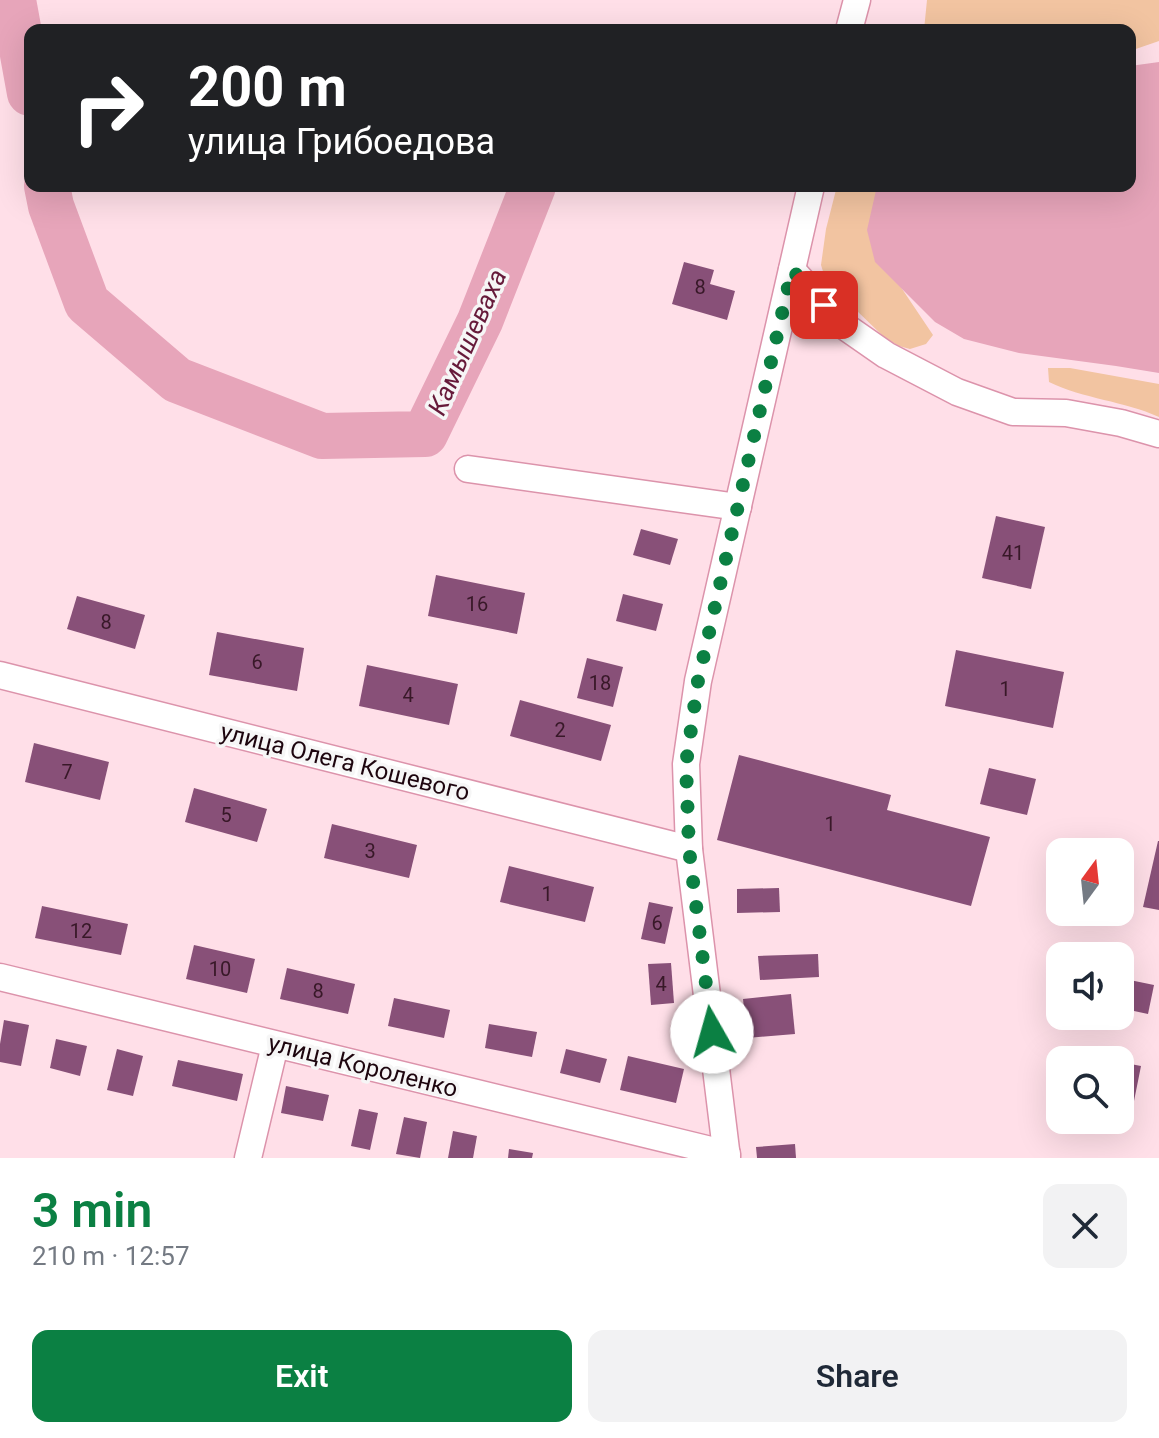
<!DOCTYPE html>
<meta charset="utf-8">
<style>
body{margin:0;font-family:Roboto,sans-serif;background:#f2f2f3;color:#1f2937;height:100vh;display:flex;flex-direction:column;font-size:30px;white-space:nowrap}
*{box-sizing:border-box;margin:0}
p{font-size:26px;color:#747a83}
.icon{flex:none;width:44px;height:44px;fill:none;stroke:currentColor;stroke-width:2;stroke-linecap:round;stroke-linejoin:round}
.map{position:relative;height:1158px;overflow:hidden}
.side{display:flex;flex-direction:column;background:#fff;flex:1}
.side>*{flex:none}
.hud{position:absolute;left:24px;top:24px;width:1112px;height:168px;border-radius:16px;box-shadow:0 8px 32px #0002;background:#202124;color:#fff;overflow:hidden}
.needle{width:52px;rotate:15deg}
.buttons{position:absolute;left:1046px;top:838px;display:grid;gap:16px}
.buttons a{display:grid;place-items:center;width:88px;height:88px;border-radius:16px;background:#fff;box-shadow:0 8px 32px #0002;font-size:40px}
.pin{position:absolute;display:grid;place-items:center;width:68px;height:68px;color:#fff;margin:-34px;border-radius:16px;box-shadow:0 4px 12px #0006}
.me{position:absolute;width:88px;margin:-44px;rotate:353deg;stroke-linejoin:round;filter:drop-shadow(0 0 6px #0008)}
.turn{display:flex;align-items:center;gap:28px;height:168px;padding:0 32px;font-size:36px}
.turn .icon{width:104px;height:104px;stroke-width:2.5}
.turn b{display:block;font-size:56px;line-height:68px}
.round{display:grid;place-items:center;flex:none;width:84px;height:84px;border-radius:16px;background:#f2f2f3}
.overview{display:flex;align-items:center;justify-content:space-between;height:136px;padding:0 32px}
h1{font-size:48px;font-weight:600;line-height:60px;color:#0b8043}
.primary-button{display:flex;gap:16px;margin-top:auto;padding:16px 32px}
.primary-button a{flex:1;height:92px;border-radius:16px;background:#0b8043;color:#fff;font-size:32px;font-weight:600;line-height:92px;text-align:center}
.primary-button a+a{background:#f2f2f3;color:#1f2937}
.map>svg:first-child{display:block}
</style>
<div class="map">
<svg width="1159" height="1158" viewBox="0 0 1159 1158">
<rect width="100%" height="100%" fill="#ffdfe8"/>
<!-- green -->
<g fill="#f2c4a1">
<polygon points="927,0 1159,0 1159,41 1130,51 1130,30 924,30"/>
<polygon points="837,186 895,186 886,265 933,335 926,344 910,349 899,346 884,337 826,281 821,265 826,229"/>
<path d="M 1048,368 L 1070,368 L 1159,384 L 1159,417 C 1124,401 1084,399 1049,382 Z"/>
</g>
<!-- water -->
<polygon fill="#e7a5ba" points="1159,62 1159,373 1116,366 1019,353 964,339 935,322 875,262 867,230 877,186 1130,186 1130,66"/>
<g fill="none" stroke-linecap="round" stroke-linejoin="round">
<!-- river -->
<g stroke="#e7a5ba" stroke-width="46">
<polyline points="13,0 30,93"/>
<polyline points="47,186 51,206 87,303 177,380 322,436 425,434 480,321 533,186"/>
</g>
</g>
<!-- building -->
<g fill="#885078">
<polygon points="684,262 714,270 710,284 735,291 727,320 672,304"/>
<polygon points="996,516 1045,527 1031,589 982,578"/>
<polygon points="641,529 678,539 670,565 633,555"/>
<polygon points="436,575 525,593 517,634 428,616"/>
<polygon points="623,594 663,604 656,631 616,621"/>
<polygon points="77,596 145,615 135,649 67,629"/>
<polygon points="217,632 304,648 297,691 209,675"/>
<polygon points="956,650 1064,672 1053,728 945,706"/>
<polygon points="587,658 623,667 613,707 577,698"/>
<polygon points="367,665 458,684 449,725 359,706"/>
<polygon points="520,700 611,725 601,761 510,736"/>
<polygon points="34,743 109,762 100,800 25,782"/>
<polygon points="739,755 891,795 887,810 990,837 971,906 717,840"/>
<polygon points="989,768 1036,779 1027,815 980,804"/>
<polygon points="194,788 267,809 257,842 185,822"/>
<polygon points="332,824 417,845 409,878 324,858"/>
<polygon points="1158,841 1159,841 1159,910 1143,907"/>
<polygon points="509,866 594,887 585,922 500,902"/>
<polygon points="779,888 780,912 737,913 737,889"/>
<polygon points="649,902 673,907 665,944 641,939"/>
<polygon points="42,906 128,924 121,955 35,938"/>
<polygon points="194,945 255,959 247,993 186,979"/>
<polygon points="818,954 819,977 760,980 758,956"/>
<polygon points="671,963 674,1003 651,1005 648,964"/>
<polygon points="287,968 355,984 348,1014 280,999"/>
<polygon points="1120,978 1154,985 1148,1014 1120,1008"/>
<polygon points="791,994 795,1034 747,1038 743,999"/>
<polygon points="394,998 450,1010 444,1038 388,1026"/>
<polygon points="4,1020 29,1025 21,1066 0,1062 0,1044"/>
<polygon points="489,1024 537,1032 532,1057 485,1048"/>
<polygon points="56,1039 87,1046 80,1076 50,1068"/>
<polygon points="117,1049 143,1056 133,1096 107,1090"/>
<polygon points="566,1049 607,1059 600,1083 560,1073"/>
<polygon points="628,1056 684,1069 676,1103 620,1090"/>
<polygon points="178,1060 243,1074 237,1101 172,1086"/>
<polygon points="1120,1062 1141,1066 1129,1126 1108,1121 1120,1120"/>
<polygon points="286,1086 329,1095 323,1121 281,1113"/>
<polygon points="359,1109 378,1113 370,1150 351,1146"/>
<polygon points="404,1117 427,1122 420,1158 396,1154"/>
<polygon points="453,1131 477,1136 473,1158 448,1158"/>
<polygon points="795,1144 796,1158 757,1158 756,1147"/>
<polygon points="509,1149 533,1153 532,1158 508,1158"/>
</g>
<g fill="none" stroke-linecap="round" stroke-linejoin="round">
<!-- minor casing -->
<g stroke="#dc93ab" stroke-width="29">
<g id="minor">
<polyline points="849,30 857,0"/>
<polyline points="792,270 840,323 886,355 957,392 1013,412 1066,413 1121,423 1159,434"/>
<polyline points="468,469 738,507"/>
<polyline points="0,675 689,849"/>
<polyline points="0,977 727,1154"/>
<polyline points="248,1158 275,1045"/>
<polyline points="727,1158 689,849 686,764 698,681 811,186"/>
</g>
</g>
<!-- minor -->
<use href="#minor" stroke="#fff" stroke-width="26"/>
</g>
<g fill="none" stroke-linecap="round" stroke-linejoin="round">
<!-- route -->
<polyline stroke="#0b8043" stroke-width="14" stroke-dasharray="0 25.2" points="712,1032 689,849 686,764 698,681 792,270 824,305"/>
</g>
<g text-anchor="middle" stroke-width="7" stroke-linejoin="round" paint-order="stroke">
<!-- number labels -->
<g font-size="20" fill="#381828">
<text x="700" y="294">8</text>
<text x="1013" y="560">41</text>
<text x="477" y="611">16</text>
<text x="106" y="629">8</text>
<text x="257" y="669">6</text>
<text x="600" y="690">18</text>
<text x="1005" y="696">1</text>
<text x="408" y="702">4</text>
<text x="560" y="737">2</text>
<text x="67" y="779">7</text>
<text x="226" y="822">5</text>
<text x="830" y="831">1</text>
<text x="370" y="858">3</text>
<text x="547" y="901">1</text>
<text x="657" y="930">6</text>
<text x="81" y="938">12</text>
<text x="220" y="976">10</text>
<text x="661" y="991">4</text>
<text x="318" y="998">8</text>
</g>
<!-- street labels -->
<g font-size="24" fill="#1d050e" stroke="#f6f6f6">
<text transform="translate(345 762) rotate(14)" y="8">улица Олега Кошевого</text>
<text transform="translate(363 1066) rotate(14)" y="8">улица Короленко</text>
</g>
<!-- water labels -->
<g font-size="26" font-style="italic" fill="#661a3a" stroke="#f6f6f6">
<text transform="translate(467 342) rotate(-66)" y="9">Камышеваха</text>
</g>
</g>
</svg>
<div class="buttons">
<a><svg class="needle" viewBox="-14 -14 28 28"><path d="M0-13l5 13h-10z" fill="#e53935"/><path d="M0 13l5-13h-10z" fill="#747a83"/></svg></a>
<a><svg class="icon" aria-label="sound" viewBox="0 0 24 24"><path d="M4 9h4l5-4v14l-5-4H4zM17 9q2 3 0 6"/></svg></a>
<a><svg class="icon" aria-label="search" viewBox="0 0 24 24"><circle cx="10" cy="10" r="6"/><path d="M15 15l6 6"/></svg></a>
</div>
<div class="pin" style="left:824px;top:305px;background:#d93025"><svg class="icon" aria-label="arrive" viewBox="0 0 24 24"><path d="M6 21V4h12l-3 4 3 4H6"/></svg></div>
<svg class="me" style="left:712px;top:1032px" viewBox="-20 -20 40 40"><circle r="19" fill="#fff"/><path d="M0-13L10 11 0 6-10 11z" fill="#0b8043"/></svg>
<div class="hud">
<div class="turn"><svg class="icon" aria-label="right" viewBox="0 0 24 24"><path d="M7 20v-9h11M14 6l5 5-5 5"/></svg><div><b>200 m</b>улица Грибоедова</div></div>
</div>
</div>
<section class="side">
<div class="overview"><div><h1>3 min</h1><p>210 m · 12:57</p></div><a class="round"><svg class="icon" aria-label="close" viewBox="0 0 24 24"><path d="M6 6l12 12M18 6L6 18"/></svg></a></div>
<div class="primary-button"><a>Exit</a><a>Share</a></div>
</section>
